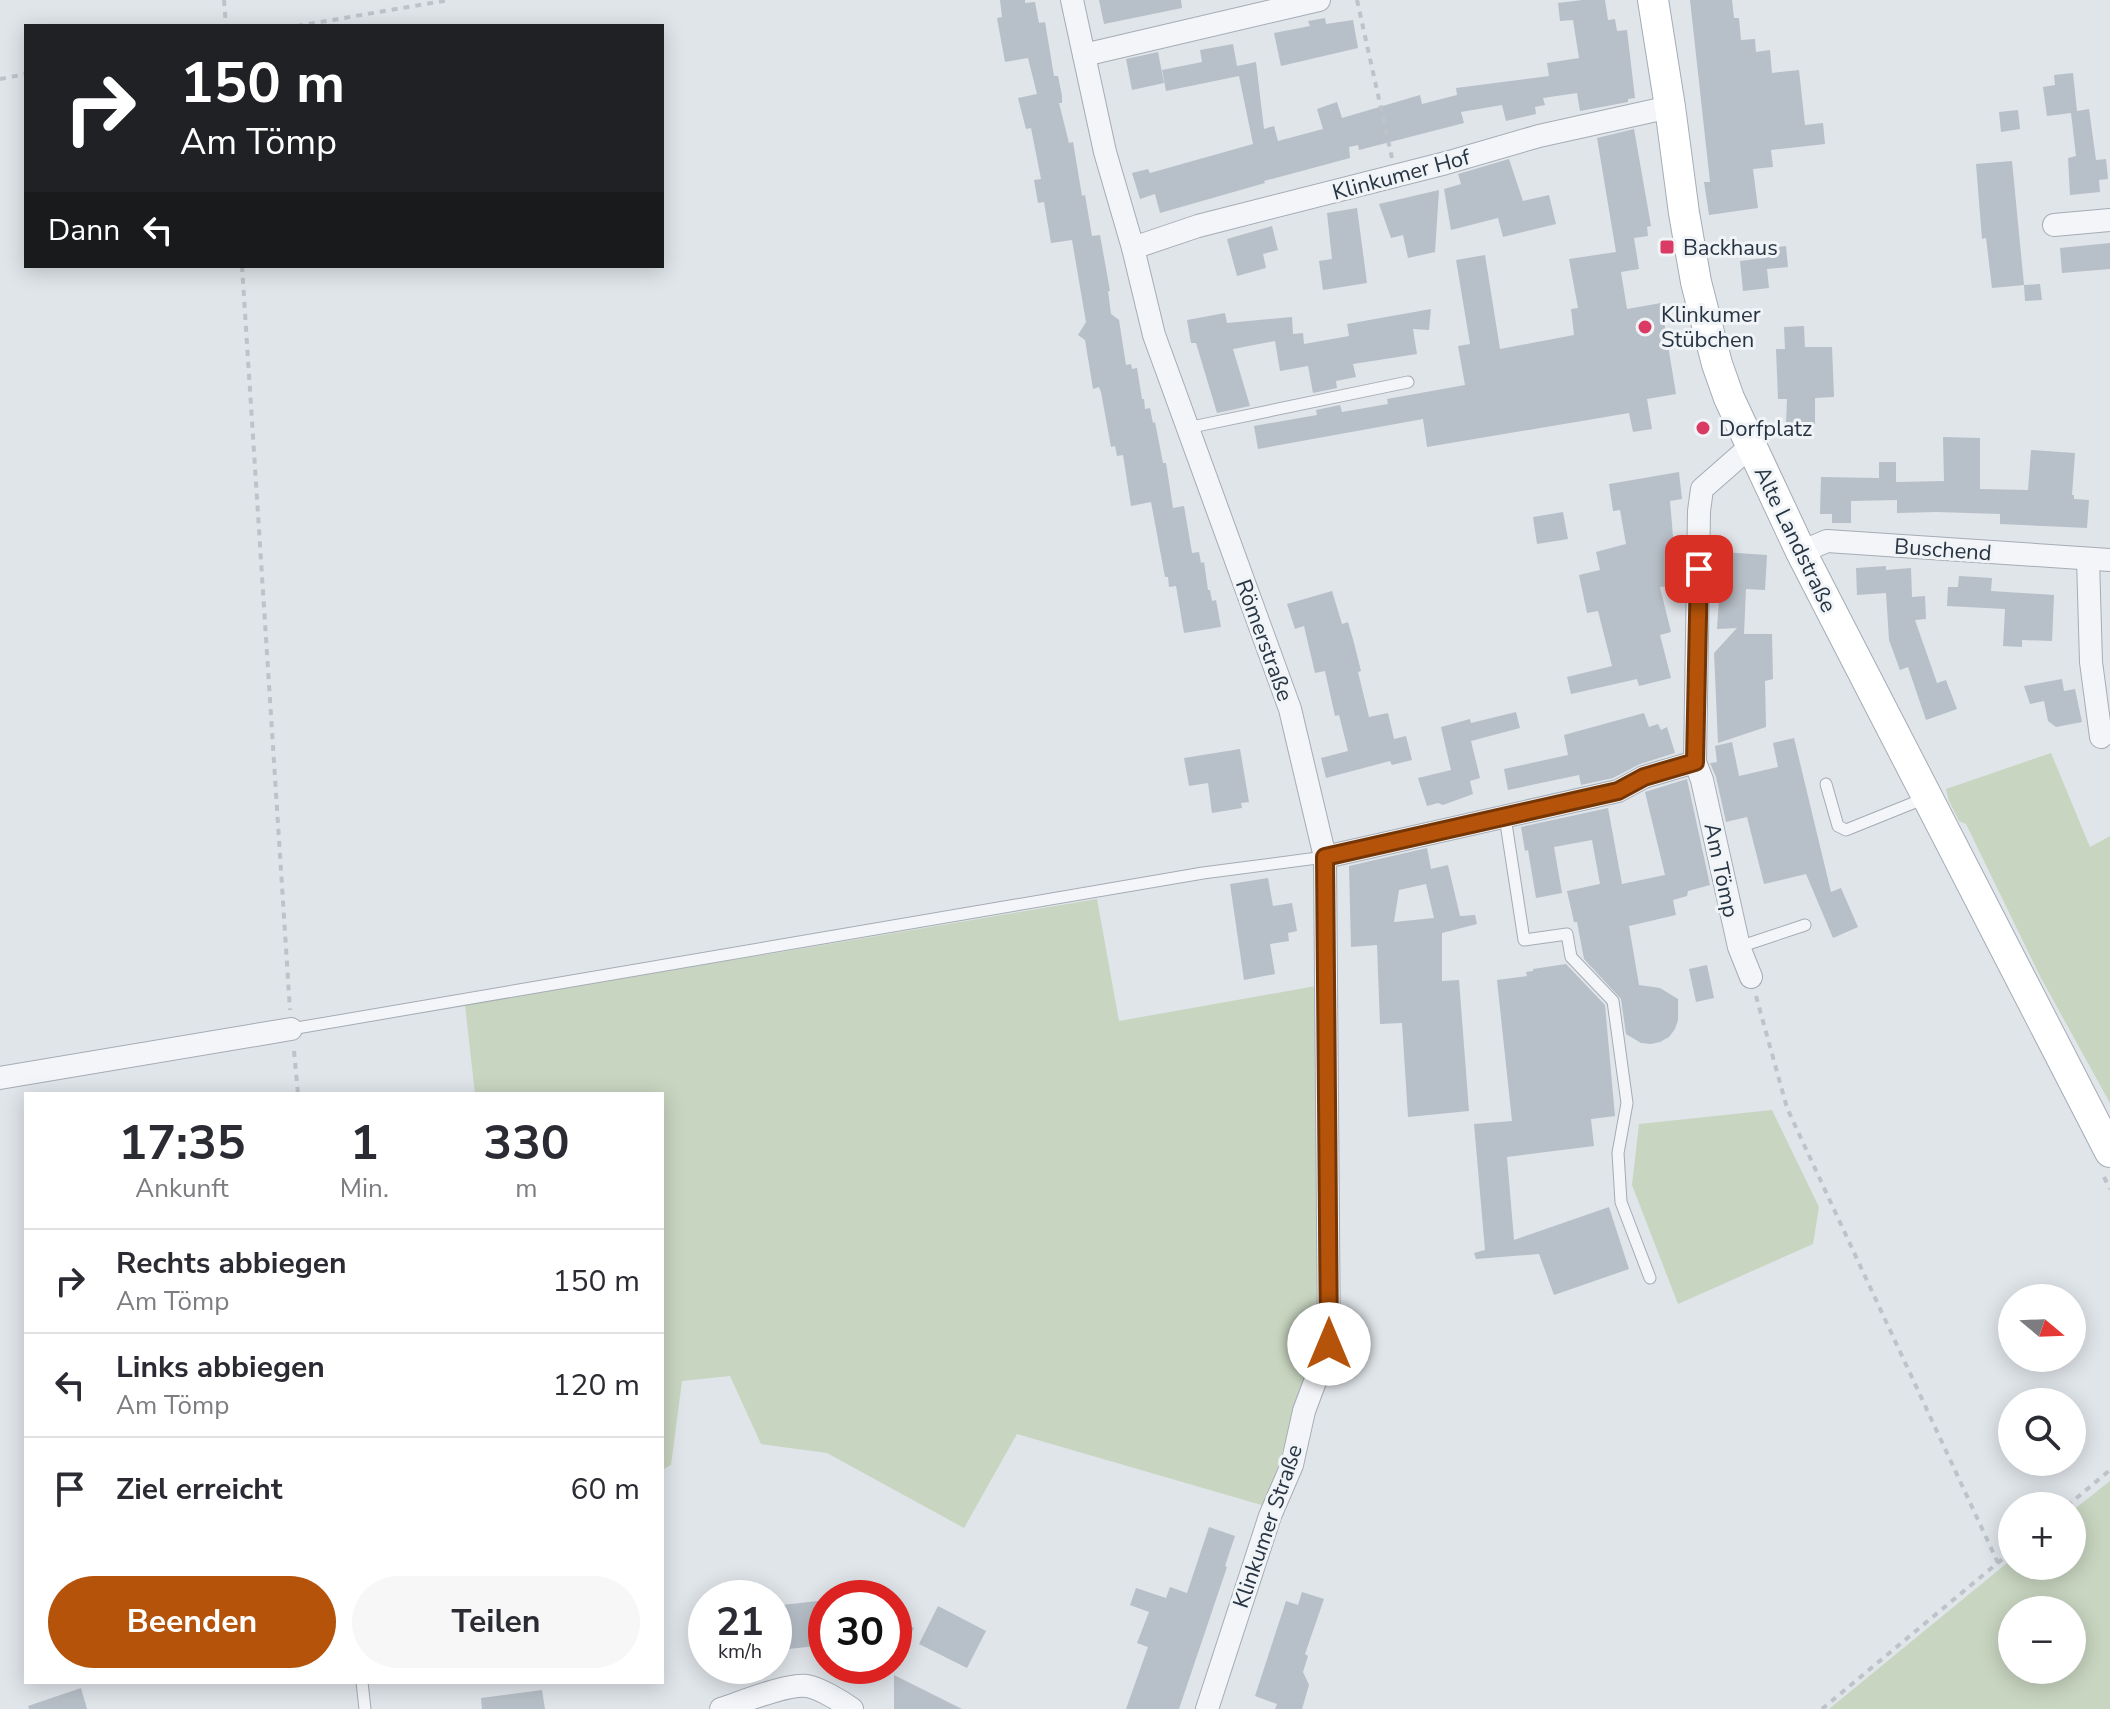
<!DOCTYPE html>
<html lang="de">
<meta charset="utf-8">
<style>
body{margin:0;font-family:"Nunito Sans",sans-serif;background:#f7f7f7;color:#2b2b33;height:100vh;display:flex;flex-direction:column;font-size:30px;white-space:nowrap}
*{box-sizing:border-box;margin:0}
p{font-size:26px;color:#7c7c81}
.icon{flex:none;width:44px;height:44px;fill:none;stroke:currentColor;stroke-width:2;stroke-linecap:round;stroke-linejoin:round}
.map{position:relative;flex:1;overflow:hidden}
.panel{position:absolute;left:24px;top:1092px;width:640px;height:592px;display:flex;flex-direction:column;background:#fff;border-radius:0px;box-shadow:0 4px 20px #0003}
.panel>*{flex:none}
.hud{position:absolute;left:24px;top:24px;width:640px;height:244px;border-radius:0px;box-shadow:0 4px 20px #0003;background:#202124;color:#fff;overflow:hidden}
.needle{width:52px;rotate:109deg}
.buttons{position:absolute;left:1998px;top:1284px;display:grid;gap:16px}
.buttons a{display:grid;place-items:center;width:88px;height:88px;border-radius:50%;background:#fff;box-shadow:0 4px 20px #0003;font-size:40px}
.speed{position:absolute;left:688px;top:1580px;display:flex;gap:16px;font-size:40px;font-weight:700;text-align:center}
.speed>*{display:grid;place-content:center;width:104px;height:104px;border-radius:50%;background:#fff;box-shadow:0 4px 20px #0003;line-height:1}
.speed small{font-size:20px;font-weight:400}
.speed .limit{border:12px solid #d22;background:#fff;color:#111}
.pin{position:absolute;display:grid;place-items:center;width:68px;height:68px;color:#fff;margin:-34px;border-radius:16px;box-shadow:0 4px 12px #0006}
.me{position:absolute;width:88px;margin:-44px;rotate:0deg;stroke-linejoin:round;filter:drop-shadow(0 0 6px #0008)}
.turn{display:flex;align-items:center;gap:28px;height:168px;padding:0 24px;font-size:36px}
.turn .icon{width:104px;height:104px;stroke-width:2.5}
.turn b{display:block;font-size:56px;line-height:68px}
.then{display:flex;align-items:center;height:76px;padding:0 24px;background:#0003;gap:16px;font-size:30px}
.eta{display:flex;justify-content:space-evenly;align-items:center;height:136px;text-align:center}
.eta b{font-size:48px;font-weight:700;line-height:56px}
.button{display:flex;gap:16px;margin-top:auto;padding:16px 24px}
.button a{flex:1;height:92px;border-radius:48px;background:#b45309;color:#fff;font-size:32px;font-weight:700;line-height:92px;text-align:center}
.button a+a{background:#f7f7f7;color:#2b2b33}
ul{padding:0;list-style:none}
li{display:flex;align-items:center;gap:24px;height:104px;padding:0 24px;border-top:2px solid #e1e1e2}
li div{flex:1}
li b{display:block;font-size:30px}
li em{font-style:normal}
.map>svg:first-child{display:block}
</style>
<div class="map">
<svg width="2110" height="1709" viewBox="0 0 2110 1709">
<rect width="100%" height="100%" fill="#e0e5ea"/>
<!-- green -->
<g fill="#c8d5c0" fill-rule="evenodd">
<polygon points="2051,753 2090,847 2110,836 2110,1103 2041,978 1966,824 1959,821 1949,801 1946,789"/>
<polygon points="1097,899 1119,1021 1316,986 1321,1260 1316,1340 1304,1385 1265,1506 1017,1434 964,1528 827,1453 761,1444 730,1376 682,1381 671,1465 662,1470 662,1094 475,1094 465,1005"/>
<polygon points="1772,1110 1819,1207 1813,1244 1678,1304 1632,1185 1639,1124"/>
<path d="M 2110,1481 L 2110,1709 L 1829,1709 L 2012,1559 L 2012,1566 L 2072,1566 L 2072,1511 ZM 2012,1610 L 2072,1610 L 2072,1670 L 2012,1670 Z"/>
</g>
<!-- building -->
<g fill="#b7bfc8" fill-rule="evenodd">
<polygon points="1000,0 1025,0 1025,3 1035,2 1039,23 1045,22 1054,76 1058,76 1062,96 1062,103 1059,103 1069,143 1073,142 1082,196 1085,195 1092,236 1100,235 1110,291 1108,291 1111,314 1119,320 1126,365 1131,364 1132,369 1137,368 1142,399 1144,399 1145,409 1150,408 1153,423 1155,422 1163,463 1166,463 1173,508 1184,506 1192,553 1199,552 1201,563 1204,562 1208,590 1210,590 1212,601 1216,600 1221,627 1184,633 1176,586 1169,587 1168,577 1165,577 1151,502 1131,506 1123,455 1117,456 1115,446 1111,447 1101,392 1099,387 1093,389 1085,340 1078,335 1086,322 1072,240 1051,243 1044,202 1038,203 1034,180 1041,179 1031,128 1026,129 1018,98 1037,94 1028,58 1005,62 997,18 1002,17"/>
<polygon points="1099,0 1181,0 1182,8 1104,24"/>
<polygon points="1582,0 1605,0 1608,20 1615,19 1617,31 1627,30 1635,98 1628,99 1628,102 1580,111 1577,93 1543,98 1545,105 1535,107 1536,114 1506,121 1502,105 1461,112 1464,123 1359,150 1358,145 1349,147 1350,158 1264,181 1265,183 1160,213 1155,194 1140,199 1132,173 1148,169 1150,173 1253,144 1239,76 1166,91 1162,70 1202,62 1200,50 1233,44 1237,66 1256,62 1264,129 1274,126 1278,141 1323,129 1317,109 1337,102 1342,118 1420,95 1422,104 1457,95 1456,88 1549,76 1547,63 1579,58 1573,20 1560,21 1558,3"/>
<polygon points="1690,0 1732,0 1734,18 1739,18 1741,40 1755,39 1756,52 1770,50 1772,73 1799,70 1805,125 1823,123 1825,144 1771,150 1773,167 1753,169 1758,208 1709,215 1704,182 1710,182"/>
<polygon points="1325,18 1326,24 1353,20 1358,48 1281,66 1274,33 1310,26 1308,21"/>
<polygon points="1158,52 1164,83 1132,90 1126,59"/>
<polygon points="2073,73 2077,111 2089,109 2096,160 2106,159 2108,179 2099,180 2100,192 2070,195 2068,158 2076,156 2071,113 2047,116 2043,87 2055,85 2054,75"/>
<polygon points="2018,110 2020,129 2001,132 1999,112"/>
<polygon points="1634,129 1651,226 1647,227 1648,236 1634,238 1639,269 1621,272 1627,309 1661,303 1676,394 1647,399 1652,429 1633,432 1629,413 1427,447 1423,419 1258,449 1254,426 1317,415 1316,410 1340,405 1342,412 1388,404 1387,399 1465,385 1458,346 1470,344 1456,260 1485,255 1500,349 1574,335 1571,309 1578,308 1569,259 1616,252 1597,138"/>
<polygon points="1509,159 1523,201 1549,195 1556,224 1503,237 1498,218 1451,230 1444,189 1461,184 1458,174"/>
<polygon points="2012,161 2024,285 2040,284 2042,300 2025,301 2024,285 1992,288 1986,238 1982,239 1976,164"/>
<polygon points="1439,190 1435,252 1408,258 1403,235 1391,238 1379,204"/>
<polygon points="1357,208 1367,283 1323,290 1319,261 1332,259 1327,213"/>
<polygon points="1272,226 1278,250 1263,254 1266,268 1237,276 1227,239"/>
<polygon points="2110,243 2110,269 2062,273 2060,248"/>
<polygon points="1786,246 1788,267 1767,269 1769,288 1743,291 1740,261 1765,258 1764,249"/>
<polygon points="1431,309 1429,330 1413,329 1417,354 1353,364 1356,377 1336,381 1337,388 1313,393 1308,366 1280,371 1275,341 1233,349 1250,406 1217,413 1196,343 1191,343 1187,320 1225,313 1227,323 1292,317 1293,334 1303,333 1304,344 1349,336 1347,324"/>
<polygon points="1804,326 1805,347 1832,347 1834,397 1815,398 1815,424 1786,424 1787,399 1778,399 1776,349 1785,349 1784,327"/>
<polygon points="1943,437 1980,438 1980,489 2028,490 2031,450 2075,453 2072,495 2074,495 2074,499 2089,500 2087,528 2000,524 2000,514 1937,512 1897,513 1897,500 1851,501 1851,523 1832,523 1832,514 1820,514 1821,477 1879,478 1879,462 1896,462 1896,482 1944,481"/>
<polygon points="1679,472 1682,499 1670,501 1674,548 1670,548 1672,586 1660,587 1671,632 1660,635 1671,678 1639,686 1637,679 1571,694 1567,677 1612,666 1598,611 1587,613 1579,575 1600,570 1596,552 1626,544 1620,510 1613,511 1609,484"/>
<polygon points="1563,512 1568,539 1537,544 1533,517"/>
<polygon points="1722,552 1767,555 1765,590 1746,589 1744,634 1772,634 1773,679 1765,681 1766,727 1718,743 1714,653 1737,628 1717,629"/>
<polygon points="1886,566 1886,570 1911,568 1912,597 1925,596 1926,619 1915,620 1937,683 1946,680 1957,709 1926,720 1908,667 1900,670 1889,640 1886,593 1857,595 1856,568"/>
<polygon points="1959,576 1992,578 1991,591 2054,595 2052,641 2022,640 2022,647 2003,646 2005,609 1947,606 1948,587 1958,587"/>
<polygon points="1332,591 1342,624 1348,622 1354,643 1361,671 1358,672 1369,717 1388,713 1394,739 1406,736 1412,760 1392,765 1390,761 1326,778 1321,758 1348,751 1339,715 1335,716 1325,671 1315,673 1304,626 1295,629 1287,604"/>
<polygon points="2062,679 2064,691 2075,689 2082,722 2056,727 2048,721 2044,701 2030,704 2024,686"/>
<polygon points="1516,712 1520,728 1471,741 1480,778 1470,781 1473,794 1443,805 1438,803 1427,806 1418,778 1451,770 1441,727 1470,719 1471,723"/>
<polygon points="1644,713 1649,727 1658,724 1661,730 1667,727 1675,753 1640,764 1613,778 1581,785 1579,775 1508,790 1504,769 1568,755 1564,735"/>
<polygon points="1794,738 1831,892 1841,888 1858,927 1833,938 1806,874 1764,884 1747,817 1726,822 1716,777 1710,763 1717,762 1715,746 1732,742 1739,776 1778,767 1773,743"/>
<polygon points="1240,749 1249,802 1241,803 1242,808 1212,813 1208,783 1189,786 1184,758"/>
<polygon points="1687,779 1710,885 1688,891 1687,896 1673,900 1676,915 1629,926 1639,985 1660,988 1678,999 1678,1020 1675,1029 1669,1037 1660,1042 1651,1044 1641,1043 1626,1034 1621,999 1584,959 1577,922 1574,922 1567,891 1600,884 1592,840 1554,847 1562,893 1536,898 1528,850 1525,851 1521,827 1608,808 1622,884 1665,875 1645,792"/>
<path d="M 1427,848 L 1431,869 L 1448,865 L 1460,916 L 1475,915 L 1477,924 L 1442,933 L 1442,981 L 1459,980 L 1469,1111 L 1408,1117 L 1402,1023 L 1380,1024 L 1377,945 L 1351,947 L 1349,866 ZM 1426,884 L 1434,918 L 1394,922 L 1399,890 Z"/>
<polygon points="1268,878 1273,906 1292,903 1297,931 1288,933 1289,941 1270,944 1275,974 1244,980 1230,884"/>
<polygon points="1566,964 1605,1005 1615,1116 1591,1119 1594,1146 1507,1157 1514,1240 1609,1207 1629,1269 1554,1295 1539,1254 1476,1259 1474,1253 1485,1250 1474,1124 1512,1121 1497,980 1527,976 1526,972 1533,971 1533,969"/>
<polygon points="1707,965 1714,998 1696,1002 1689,969"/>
<polygon points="1209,1527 1235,1536 1225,1566 1227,1567 1179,1709 1126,1709 1148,1647 1137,1643 1149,1612 1130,1605 1136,1588 1166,1598 1170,1587 1187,1593"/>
<polygon points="1302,1592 1324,1599 1305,1654 1308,1656 1303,1672 1309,1685 1302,1709 1275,1709 1277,1704 1255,1696 1286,1601 1298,1605"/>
<polygon points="826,1600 826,1645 788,1649 788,1645 774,1646 774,1606"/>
<polygon points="938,1606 986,1631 967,1668 919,1644"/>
<polygon points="894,1618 914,1628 894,1668"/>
<polygon points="894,1675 962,1709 894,1709"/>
<polygon points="81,1688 87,1709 29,1709 28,1706"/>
<polygon points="542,1690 545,1709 482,1709 481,1698"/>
</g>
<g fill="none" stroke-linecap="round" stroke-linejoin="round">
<!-- service casing -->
<g stroke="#a5acb5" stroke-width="13">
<g id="service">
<polyline points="1187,428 1408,382"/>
<polyline points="1826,784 1838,826 1846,830 1928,797"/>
<polyline points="1505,817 1524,940 1567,934 1571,957 1613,1001 1627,1103 1618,1153 1621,1202 1650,1278"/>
<polyline points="1739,947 1805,925"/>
<polyline points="291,1029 1203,873 1325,857"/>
<polyline points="362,1682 365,1709"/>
</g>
</g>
<!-- minor casing -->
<g stroke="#a5acb5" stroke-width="24">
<g id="minor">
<polyline points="1072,0 1105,152 1133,248 1154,335 1290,709 1325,857 1329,1344 1304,1411 1292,1465 1270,1516 1207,1709"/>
<polyline points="1084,55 1319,0"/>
<polyline points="2054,225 2110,220"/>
<polyline points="1133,248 1198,226 1446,163 1539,136 1670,107"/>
<polyline points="1801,552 1827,541 2110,560"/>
<polyline points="2088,559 2091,662 2101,737"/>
<polyline points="1695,762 1702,780 1739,947 1751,977"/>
<polyline points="1325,857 1618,791 1644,777 1695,762 1699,511 1702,489 1751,446"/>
<polyline points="0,1078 291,1029"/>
<path d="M 721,1709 C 742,1702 786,1684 807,1686 C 819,1688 841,1701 852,1709"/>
</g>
</g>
<!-- secondary casing -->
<g stroke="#a5acb5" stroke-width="32">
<polyline id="secondary" points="1653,0 1670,107 1684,213 1696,282 1717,364 1729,398 1801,552 2110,1152"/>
</g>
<!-- path -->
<g stroke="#bec3c9" stroke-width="4" stroke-dasharray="6 6" stroke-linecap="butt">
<polyline points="224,0 226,26"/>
<polyline points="1357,0 1392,158"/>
<polyline points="297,26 449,0"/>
<polyline points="0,79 26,74"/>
<polyline points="242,266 290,1010"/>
<polyline points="1756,996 1787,1108 1998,1563"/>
<polyline points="294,1051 298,1094"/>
<polyline points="2104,1177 2110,1189"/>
<polyline points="2067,1506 2110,1470"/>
<polyline points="1822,1709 2012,1551"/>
</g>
<!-- service -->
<use href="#service" stroke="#f3f5f8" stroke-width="11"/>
<!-- minor -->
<use href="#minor" stroke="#f3f5f8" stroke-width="22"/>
<!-- secondary -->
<use href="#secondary" stroke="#fff" stroke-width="30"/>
</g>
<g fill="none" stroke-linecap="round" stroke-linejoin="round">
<!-- route casing -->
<g stroke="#753606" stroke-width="20">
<polyline id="route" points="1329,1344 1325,857 1618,791 1644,777 1695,762 1699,569"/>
</g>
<!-- route -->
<use href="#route" stroke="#b45309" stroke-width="14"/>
</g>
<!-- markers -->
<g fill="#d93b64" stroke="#f0f4f7" stroke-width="3">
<rect x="1659" y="239" width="16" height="16" rx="4"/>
<circle cx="1645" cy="327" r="8"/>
<circle cx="1703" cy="428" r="8"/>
</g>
<g text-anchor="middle" stroke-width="6" stroke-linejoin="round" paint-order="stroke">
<!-- street labels -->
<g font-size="22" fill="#273443" stroke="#f0f4f7">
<text transform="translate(1401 174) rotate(-15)" y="8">Klinkumer Hof</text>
<text transform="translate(1796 539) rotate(64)" y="8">Alte Landstraße</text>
<text transform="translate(1943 549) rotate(4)" y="8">Buschend</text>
<text transform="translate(1265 640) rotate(70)" y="8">Römerstraße</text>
<text transform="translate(1722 870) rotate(78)" y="8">Am Tömp</text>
<text transform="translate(1267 1526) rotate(-71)" y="8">Klinkumer Straße</text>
</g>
<!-- poi labels -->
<g font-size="22" fill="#273443" stroke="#f0f4f7" text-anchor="start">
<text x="1683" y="255">Backhaus</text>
<text x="1661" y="322">Klinkumer<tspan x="1661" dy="25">Stübchen</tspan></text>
<text x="1719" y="436">Dorfplatz</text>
</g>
</g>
</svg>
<div class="buttons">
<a><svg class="needle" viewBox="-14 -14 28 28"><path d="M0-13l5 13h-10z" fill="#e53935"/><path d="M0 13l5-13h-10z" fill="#7c7c81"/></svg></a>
<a><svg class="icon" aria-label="search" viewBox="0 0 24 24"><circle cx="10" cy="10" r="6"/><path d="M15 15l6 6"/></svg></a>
<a>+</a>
<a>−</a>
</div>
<div class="speed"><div>21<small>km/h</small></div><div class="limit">30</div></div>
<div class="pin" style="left:1699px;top:569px;background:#d93025"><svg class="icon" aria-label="arrive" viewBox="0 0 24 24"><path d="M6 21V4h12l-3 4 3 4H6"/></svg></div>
<svg class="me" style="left:1329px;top:1344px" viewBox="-20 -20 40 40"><circle r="19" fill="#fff"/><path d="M0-13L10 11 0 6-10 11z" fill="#b45309"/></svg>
<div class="hud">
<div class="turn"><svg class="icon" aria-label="right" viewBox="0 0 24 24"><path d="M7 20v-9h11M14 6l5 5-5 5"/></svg><div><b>150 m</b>Am Tömp</div></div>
<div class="then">Dann<svg class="icon" aria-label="left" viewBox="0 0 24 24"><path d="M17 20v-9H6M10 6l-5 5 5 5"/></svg></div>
</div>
<section class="panel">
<div class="eta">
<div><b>17:35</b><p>Ankunft</p></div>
<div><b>1</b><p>Min.</p></div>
<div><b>330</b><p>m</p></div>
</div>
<ul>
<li><svg class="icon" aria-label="right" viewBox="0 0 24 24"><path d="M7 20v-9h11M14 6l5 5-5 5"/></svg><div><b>Rechts abbiegen</b><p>Am Tömp</p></div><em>150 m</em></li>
<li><svg class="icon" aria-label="left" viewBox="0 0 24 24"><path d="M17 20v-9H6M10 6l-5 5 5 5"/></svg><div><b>Links abbiegen</b><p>Am Tömp</p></div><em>120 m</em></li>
<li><svg class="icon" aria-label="arrive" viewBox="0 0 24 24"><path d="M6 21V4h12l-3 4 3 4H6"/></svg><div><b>Ziel erreicht</b></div><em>60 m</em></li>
</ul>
<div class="button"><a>Beenden</a><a>Teilen</a></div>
</section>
</div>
